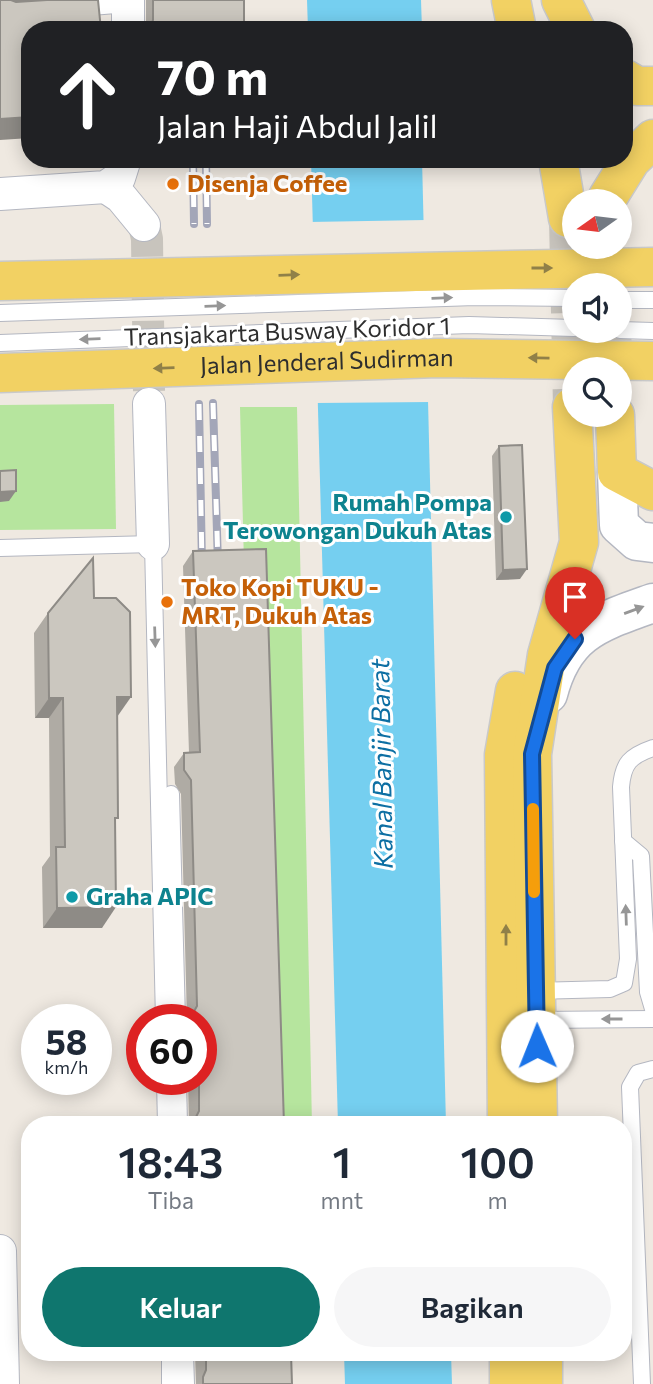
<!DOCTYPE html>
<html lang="id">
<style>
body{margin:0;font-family:Commissioner,sans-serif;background:#f6f6f7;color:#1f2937;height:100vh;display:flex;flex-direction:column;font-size:26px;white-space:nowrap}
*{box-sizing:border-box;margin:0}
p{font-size:23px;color:#747a83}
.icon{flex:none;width:38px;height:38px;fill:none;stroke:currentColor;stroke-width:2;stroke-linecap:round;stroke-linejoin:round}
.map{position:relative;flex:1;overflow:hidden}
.details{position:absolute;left:21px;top:1116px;width:611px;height:245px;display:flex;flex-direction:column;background:#fff;border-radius:28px;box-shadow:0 4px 18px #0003}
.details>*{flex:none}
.guide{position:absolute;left:21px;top:21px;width:612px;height:147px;border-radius:28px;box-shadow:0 4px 18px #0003;background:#202124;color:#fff;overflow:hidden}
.needle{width:46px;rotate:256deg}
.fabs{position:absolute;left:562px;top:189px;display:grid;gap:14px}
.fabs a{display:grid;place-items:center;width:70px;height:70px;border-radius:50%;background:#fff;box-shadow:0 4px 18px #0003;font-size:35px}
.speed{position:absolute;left:21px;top:1004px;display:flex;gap:14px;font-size:35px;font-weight:700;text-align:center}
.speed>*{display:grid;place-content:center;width:91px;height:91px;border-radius:50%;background:#fff;box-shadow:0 4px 18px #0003;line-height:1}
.speed small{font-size:18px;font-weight:400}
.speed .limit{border:10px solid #d22;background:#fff;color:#111}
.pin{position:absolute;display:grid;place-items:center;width:60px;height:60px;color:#fff;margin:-72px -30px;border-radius:50% 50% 50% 0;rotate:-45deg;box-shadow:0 0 7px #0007}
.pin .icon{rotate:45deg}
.me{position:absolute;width:77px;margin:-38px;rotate:359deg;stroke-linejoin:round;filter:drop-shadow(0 0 5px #0008)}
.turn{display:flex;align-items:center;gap:24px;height:147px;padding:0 21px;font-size:32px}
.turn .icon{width:91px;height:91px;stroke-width:2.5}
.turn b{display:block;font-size:49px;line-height:60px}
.eta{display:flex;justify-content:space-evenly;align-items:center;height:119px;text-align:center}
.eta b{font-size:42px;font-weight:600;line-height:49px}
.primary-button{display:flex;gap:14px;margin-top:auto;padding:14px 21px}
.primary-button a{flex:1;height:80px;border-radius:42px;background:#0f766e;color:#fff;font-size:28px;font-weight:600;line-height:80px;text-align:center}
.primary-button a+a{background:#f6f6f7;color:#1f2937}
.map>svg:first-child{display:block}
</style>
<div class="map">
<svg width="653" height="1384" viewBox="0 0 653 1384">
<rect width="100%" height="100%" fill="#efe9e1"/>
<!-- green -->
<g fill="#b6e59e">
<polygon points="114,404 116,529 0,530 0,405"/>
<polygon points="240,407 297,407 312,1125 274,1125 244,564"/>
</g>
<!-- water -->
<g fill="#75cff0">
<polygon points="307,0 421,0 422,30 308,30"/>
<polygon points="311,159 422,159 446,1125 338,1125"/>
<polygon points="344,1353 451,1353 452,1384 345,1384"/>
</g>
<!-- pier -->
<polygon fill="#efe9e1" points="426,220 431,402 316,403 309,222"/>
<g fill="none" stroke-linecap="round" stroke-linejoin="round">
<!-- street-tunnel -->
<polyline stroke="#c8c4bd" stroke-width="32" stroke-dasharray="32 16" stroke-linecap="butt" points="144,225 147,239 149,391"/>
<!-- primary-tunnel -->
<g stroke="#c8c4bd" stroke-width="38" stroke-dasharray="38 19" stroke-linecap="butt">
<polyline points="568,218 572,407"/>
<polyline points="612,331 614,369"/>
</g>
<!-- lane casing -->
<g stroke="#b4b7c1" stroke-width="18">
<g id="lane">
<polyline points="79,8 128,4"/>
<polyline points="620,300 653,300"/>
<polyline points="0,313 475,297 574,298"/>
<polyline points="620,330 653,331"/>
<polyline points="0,343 469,325 574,328"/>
<polyline points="0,548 153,544 164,1020"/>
<polyline points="171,794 177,1020"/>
<polyline points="623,841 641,856 648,992 653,1009"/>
<path d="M 534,991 L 610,989 L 624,983 L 628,959 L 621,787 C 623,763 630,756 653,748"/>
<polyline points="537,1020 653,1019"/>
<polyline points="165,1080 166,1125"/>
<polyline points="178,1080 179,1125"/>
<polyline points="170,1353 170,1384"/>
<polyline points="185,1353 186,1384"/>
<polyline points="642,1384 630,1087 638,1073 653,1069"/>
</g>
</g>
<!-- street casing -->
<g stroke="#b4b7c1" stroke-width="34">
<g id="street">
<polyline points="128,30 128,0"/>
<polyline points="106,187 121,197 144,225"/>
<polyline points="0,194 106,187 119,178 125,159"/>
<polyline points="149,404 153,544"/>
<polyline points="0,1251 3,1384"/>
</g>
</g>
<!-- secondary casing -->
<g stroke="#b4b7c1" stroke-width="41">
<g id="secondary">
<polyline points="617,472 619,525 637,541 653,543"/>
<path d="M 548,694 C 564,632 597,623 653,603"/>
</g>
</g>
<!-- primary casing -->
<g stroke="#c9c9c9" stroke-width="41">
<g id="primary">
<polyline points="511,0 517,30"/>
<polyline points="561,0 576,30"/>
<polyline points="625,79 637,86 653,86"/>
<polyline points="558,159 568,218"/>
<polyline points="608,197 631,160 653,139"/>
<polyline points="0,281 653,267"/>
<path id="s1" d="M 0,373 L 438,358 L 653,361"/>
<polyline points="615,415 617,472 653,491"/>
<polyline points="507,1125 504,755 515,691"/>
<polyline points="538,1125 532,754 547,655 579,542 572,407"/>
<polyline points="509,1353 509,1384"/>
<polyline points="543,1353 543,1384"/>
</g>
</g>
<!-- lane -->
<use href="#lane" stroke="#fff" stroke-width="16"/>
<!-- street -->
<use href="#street" stroke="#fff" stroke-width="32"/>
<!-- secondary -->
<use href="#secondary" stroke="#fff" stroke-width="38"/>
<!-- primary -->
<use href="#primary" stroke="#f2d163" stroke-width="38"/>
<!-- rail casing -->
<g stroke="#a3a6b8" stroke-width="8">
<g id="rail">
<polyline points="193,159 194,224"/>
<polyline points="206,159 207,224"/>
<polyline points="213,403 218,564"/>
<polyline points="199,404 202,565"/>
</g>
</g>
<!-- rail -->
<use href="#rail" stroke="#fff" stroke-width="5" stroke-dasharray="16" stroke-linecap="butt"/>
</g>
<!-- wall -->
<g fill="#afaba4">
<rect x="146" y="0" width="98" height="30"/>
<polygon points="499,446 520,579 496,580 492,456"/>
<polygon points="193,551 284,1125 189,1125 188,1080 201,1080 201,1020 187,1020 181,794 175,784 174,767 184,753 189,753 183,566"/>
<polygon points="94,598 117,717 115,822 102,928 43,928 42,867 50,856 49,718 35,718 34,633 48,613"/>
<polygon points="195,1353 291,1353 292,1384 196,1384"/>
</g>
<!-- shaded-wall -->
<g fill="#8e8b86">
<polygon points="0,0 44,0 0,3"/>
<polygon points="30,117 30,138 0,140 0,119"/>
<polygon points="16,491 9,501 0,502 0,492"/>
<polygon points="527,569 520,579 496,580 503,570"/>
<polygon points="117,697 131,697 117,717"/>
<polygon points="49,698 63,698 49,718 35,718"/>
<polygon points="116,907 102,928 43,928 57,908"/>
</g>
<!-- building -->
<g fill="#cbc7bf" stroke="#8e8b86" stroke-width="2">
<polygon points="0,0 11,0 16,2 47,0 98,0 101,30 30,30 30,117 0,119"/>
<polygon points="153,0 244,0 244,30 149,30 153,20"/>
<polygon points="522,445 527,569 503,570 499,446"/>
<polygon points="16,470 16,491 0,492 0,471"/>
<polygon points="266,549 284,1125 195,1125 195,1119 199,1111 199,1080 201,1080 201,1020 192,1020 192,1015 197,1006 191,780 184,770 184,753 200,752 193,551"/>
<polygon points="93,558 94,598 116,598 130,612 131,697 117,697 118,818 115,818 116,907 57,908 56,847 65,847 63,698 49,698 48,613"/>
<polygon points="206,1353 291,1353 292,1384 203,1384 203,1377 206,1370"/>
</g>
<!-- one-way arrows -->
<defs><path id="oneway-solid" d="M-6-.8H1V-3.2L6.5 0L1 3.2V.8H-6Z" transform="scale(1.75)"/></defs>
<g fill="#908048">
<use href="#oneway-solid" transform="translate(542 268)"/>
<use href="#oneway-solid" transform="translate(289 275) rotate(-2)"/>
<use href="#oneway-solid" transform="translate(539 358) rotate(-179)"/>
<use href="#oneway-solid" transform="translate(164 368) rotate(178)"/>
<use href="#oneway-solid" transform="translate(506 935) rotate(-90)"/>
</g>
<g fill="#969696">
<use href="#oneway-solid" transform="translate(442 298) rotate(-2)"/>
<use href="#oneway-solid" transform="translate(215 306) rotate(-2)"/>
<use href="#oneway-solid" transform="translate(90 339) rotate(178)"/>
<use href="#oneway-solid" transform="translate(634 610) rotate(-20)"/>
<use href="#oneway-solid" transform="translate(155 637) rotate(88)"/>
<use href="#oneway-solid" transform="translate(626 915) rotate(-92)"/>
<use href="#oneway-solid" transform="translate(612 1019) rotate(180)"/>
</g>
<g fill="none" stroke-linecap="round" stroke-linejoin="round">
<!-- route casing -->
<g stroke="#114b97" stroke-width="18">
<polyline id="route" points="537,1046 532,754 555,668 575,639"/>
</g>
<!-- route -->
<use href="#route" stroke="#1a73e8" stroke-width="12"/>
<!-- slow -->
<polyline stroke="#f59e0b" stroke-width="12" points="533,809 534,892"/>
</g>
<!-- markers -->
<g fill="#e8710a" stroke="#fff" stroke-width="2.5">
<circle cx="173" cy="184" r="7"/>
<circle cx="167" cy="602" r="7"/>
</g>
<g fill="#0f9aa8" stroke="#fff" stroke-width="2.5">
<circle cx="506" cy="517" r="7"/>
<circle cx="72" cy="897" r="7"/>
</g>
<g text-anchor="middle" stroke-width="6" stroke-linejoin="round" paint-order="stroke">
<!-- food labels -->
<g font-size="24" font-weight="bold" fill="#c56008" stroke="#fff" text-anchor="start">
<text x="187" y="192">Disenja Coffee</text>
<text x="181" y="596">Toko Kopi TUKU -<tspan x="181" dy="28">MRT, Dukuh Atas</tspan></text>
</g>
<!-- street labels -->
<g font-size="24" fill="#2e2e2e" stroke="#fff">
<text transform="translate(287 332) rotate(-2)" y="8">Transjakarta Busway Koridor 1</text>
<text dy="8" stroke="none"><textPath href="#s1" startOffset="327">Jalan Jenderal Sudirman</textPath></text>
</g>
<!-- culture labels -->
<g font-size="24" font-weight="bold" fill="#0d838f" stroke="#fff" text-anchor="end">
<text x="492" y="511">Rumah Pompa<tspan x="492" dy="28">Terowongan Dukuh Atas</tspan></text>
<text x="86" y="905" text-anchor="start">Graha APIC</text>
</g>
<!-- water labels -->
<g font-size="26" font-style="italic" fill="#0d6fa3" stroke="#fff">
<text transform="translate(382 764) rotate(-91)" y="9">Kanal Banjir Barat</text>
</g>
</g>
</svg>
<div class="fabs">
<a><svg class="needle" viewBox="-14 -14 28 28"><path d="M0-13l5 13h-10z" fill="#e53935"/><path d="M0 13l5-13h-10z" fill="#747a83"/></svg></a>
<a><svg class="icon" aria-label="sound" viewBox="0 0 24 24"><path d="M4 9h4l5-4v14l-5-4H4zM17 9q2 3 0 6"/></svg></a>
<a><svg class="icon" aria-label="search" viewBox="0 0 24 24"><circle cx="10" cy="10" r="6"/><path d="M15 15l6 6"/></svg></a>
</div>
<div class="speed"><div>58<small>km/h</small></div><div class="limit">60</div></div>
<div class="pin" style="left:575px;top:639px;background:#d93025"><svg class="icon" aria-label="arrive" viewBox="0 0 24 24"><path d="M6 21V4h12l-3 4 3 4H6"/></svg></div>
<svg class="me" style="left:537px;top:1046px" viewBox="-20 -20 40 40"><circle r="19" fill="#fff"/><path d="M0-13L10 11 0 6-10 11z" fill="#1a73e8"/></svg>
<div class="guide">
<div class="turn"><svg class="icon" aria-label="ahead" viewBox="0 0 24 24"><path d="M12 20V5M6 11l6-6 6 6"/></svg><div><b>70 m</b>Jalan Haji Abdul Jalil</div></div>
</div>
<section class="details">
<div class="eta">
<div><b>18:43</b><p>Tiba</p></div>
<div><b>1</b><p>mnt</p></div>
<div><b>100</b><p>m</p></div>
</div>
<div class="primary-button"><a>Keluar</a><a>Bagikan</a></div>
</section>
</div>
